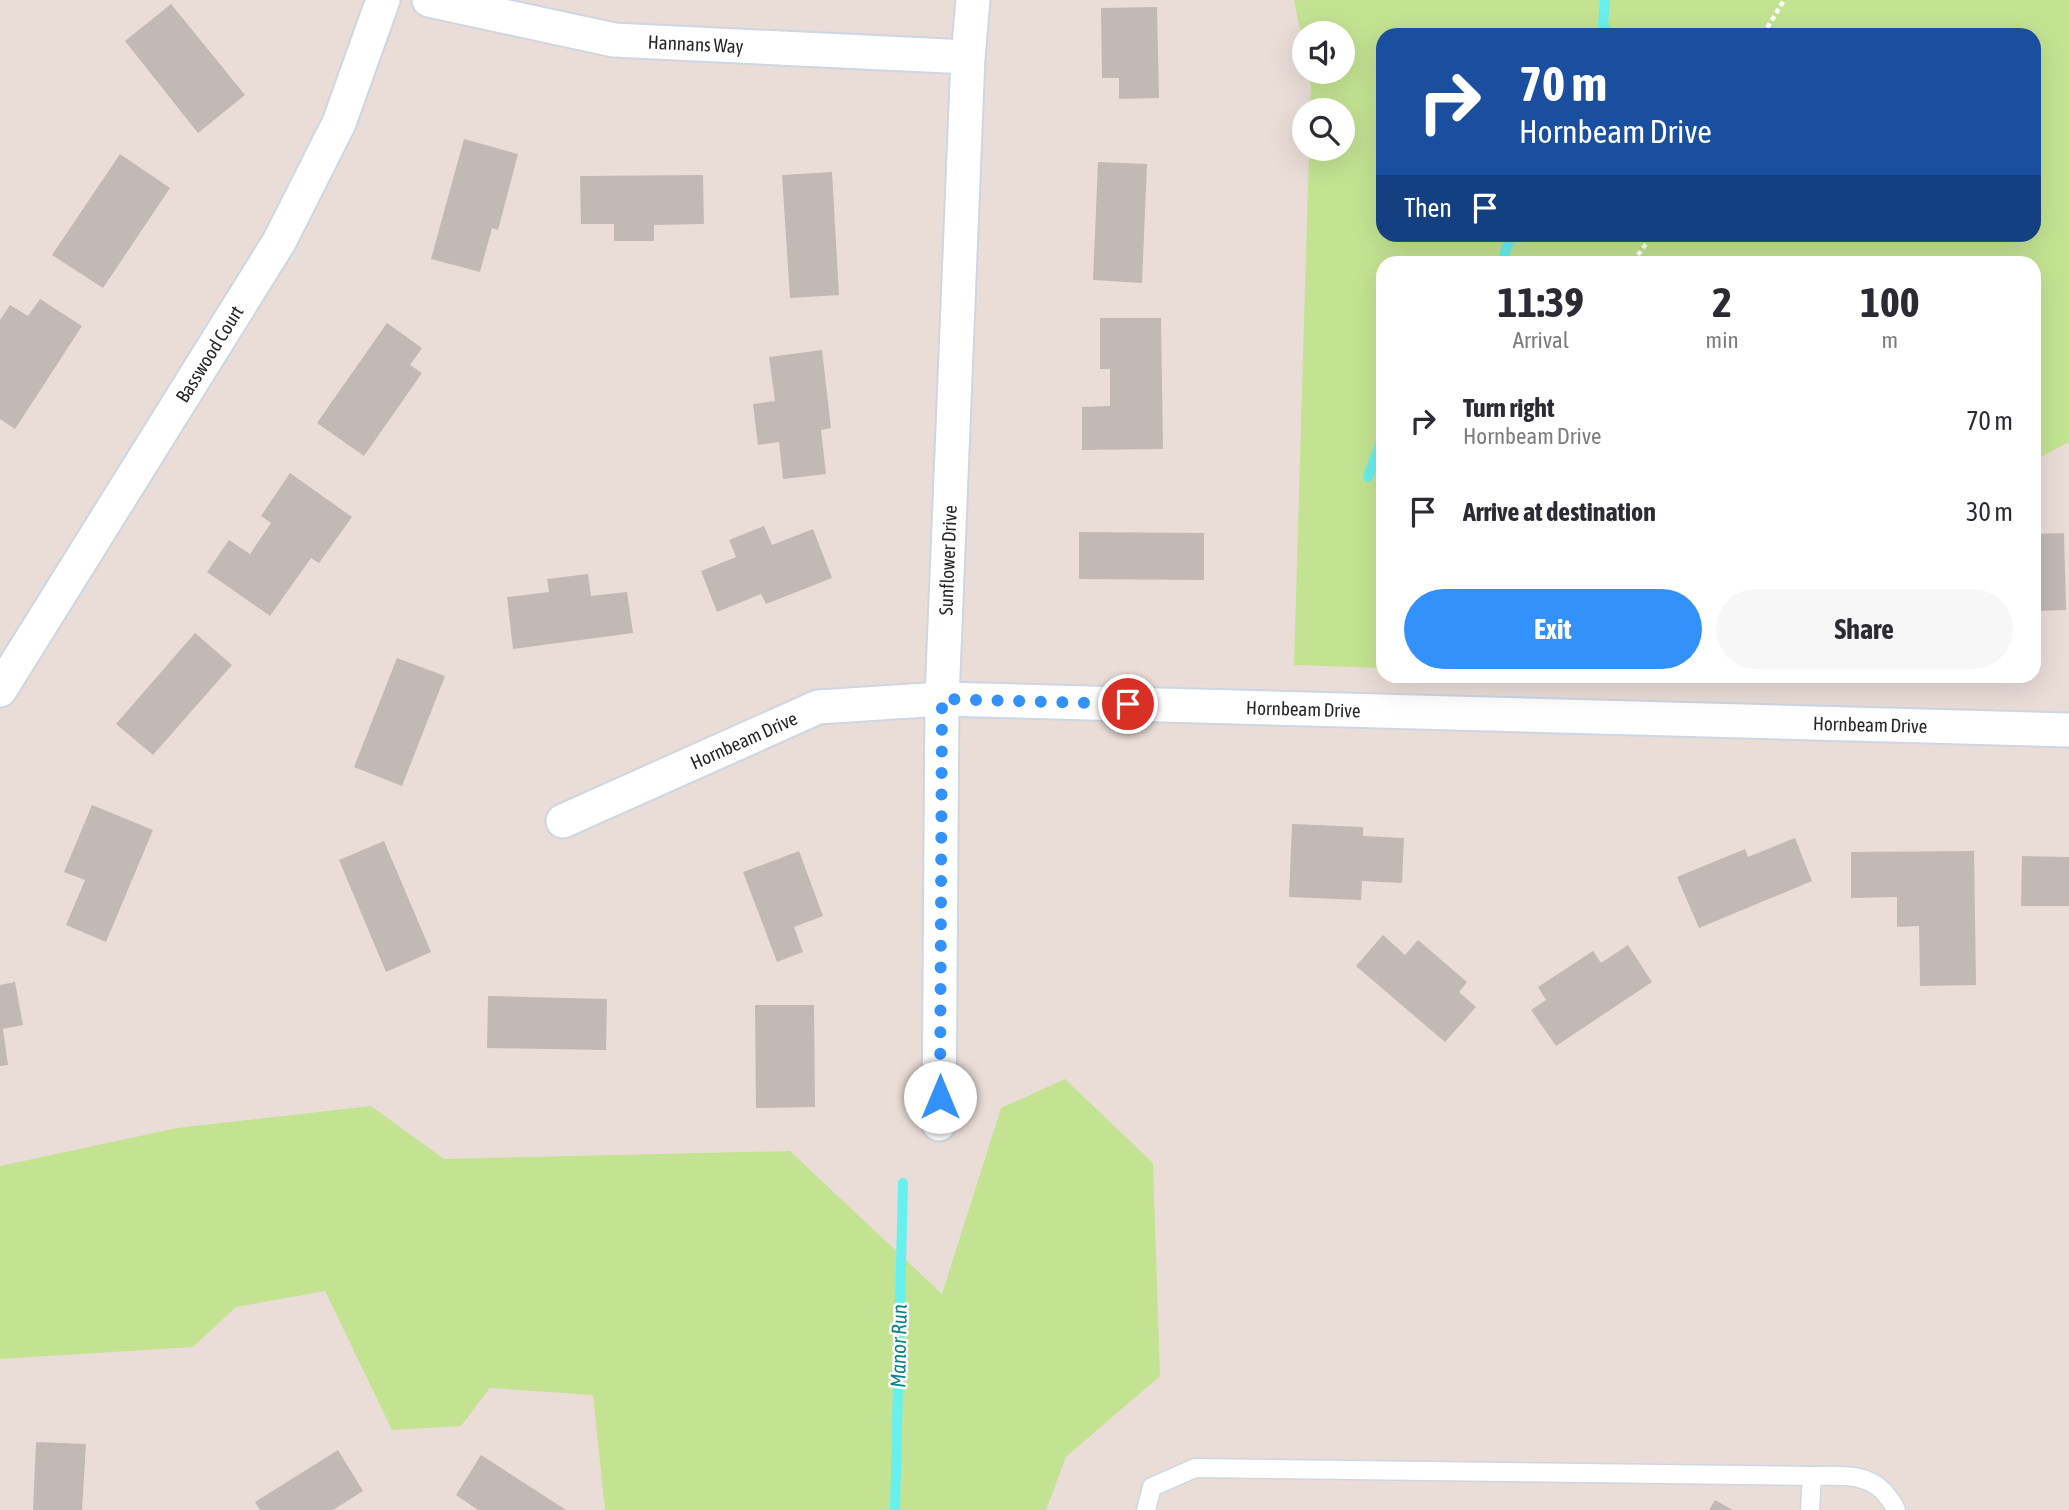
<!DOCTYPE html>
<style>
body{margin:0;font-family:"Asap Condensed",sans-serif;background:#f7f7f7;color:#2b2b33;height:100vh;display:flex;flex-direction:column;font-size:26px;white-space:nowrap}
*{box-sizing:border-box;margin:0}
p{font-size:23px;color:#7c7c81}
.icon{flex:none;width:38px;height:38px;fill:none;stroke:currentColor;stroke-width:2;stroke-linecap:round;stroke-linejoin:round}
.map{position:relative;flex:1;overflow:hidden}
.sheet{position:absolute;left:1376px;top:256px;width:665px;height:427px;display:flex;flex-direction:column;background:#fff;border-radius:21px;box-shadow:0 7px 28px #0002}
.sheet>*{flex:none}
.hud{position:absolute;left:1376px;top:28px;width:665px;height:214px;border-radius:21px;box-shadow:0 7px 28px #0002;background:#1a4fa0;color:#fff;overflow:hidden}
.tools{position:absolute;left:1292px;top:21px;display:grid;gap:14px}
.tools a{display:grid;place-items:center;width:63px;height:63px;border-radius:50%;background:#fff;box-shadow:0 7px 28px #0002;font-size:35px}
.pin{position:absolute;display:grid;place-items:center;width:60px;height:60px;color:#fff;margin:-30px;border:4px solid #fff;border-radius:50%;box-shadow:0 2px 7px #0007}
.me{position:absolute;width:77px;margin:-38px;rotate:0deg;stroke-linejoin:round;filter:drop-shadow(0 0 5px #0008)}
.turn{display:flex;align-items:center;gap:24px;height:147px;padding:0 28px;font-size:32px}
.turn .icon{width:91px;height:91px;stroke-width:2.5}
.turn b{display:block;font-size:49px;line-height:60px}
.then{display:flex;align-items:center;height:66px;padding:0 28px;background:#0003;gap:14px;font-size:26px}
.eta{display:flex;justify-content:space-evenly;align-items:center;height:119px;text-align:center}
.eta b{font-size:42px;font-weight:700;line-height:49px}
.cta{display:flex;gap:14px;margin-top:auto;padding:14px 28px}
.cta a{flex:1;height:80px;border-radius:42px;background:#3391fc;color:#fff;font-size:28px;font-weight:700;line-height:80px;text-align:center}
.cta a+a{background:#f7f7f7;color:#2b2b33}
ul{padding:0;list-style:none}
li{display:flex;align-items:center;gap:21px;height:91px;padding:0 28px}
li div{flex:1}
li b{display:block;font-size:26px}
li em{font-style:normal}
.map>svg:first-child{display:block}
</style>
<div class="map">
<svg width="2069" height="1510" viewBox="0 0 2069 1510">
<rect width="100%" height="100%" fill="#eaddd8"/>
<!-- green -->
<g fill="#c4e392" fill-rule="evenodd">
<path d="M 1294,0 L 2069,0 L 2069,442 L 2034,461 L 2034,262 L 1382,262 L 1382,668 L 1294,665 L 1309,149 L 1342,149 L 1342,110 L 1310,110 L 1311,86 L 1308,72 L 1342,72 L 1342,33 L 1304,33 L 1304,49 ZM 1382,35 L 2034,35 L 2034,234 L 1382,234 Z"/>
<polygon points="1065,1079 1153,1163 1160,1376 1066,1457 1046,1510 605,1510 593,1395 490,1388 461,1426 392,1430 325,1291 236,1307 193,1347 0,1359 0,1166 177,1128 371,1106 444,1159 790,1151 942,1294 1001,1108"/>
</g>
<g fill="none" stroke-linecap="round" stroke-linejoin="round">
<!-- stream -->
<g stroke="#67f0ee" stroke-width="10">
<polyline points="1605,0 1603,25 1611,35"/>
<polyline points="1502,262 1511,234"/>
<polyline points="1368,477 1382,439"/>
<polyline points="895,1510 903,1183"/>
</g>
</g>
<!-- building -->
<g fill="#c2b9b4">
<polygon points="171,4 245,95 198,133 125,41"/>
<polygon points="1157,7 1159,98 1119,99 1119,78 1102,78 1101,8"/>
<polygon points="464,139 518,154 498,230 492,228 480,272 431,259"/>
<polygon points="120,154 170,188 103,288 52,255"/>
<polygon points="1098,162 1147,164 1142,283 1093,280"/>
<polygon points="832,172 839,295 790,298 782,175"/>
<polygon points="703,175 704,224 654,225 654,241 614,241 614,224 581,224 580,176"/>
<polygon points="40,299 82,326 15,429 0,419 0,320 10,305 28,316"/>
<polygon points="1100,318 1161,318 1163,449 1082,450 1082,407 1110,406 1110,369 1100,369"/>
<polygon points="387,323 422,348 410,365 422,373 364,456 317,423"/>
<polygon points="822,350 831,428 821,430 826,474 783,479 779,442 758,445 753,404 775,401 769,357"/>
<polygon points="290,473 352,517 319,563 311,558 270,616 207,572 229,540 250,554 271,523 261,516"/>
<polygon points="764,526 772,545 813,529 832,578 766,604 761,594 717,612 701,571 736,557 729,540"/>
<polygon points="1079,532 1204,533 1204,580 1079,579"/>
<polygon points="2064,533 2066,610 2034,611 2034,534"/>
<polygon points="588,574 591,596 627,592 633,633 513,649 507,597 549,592 547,579"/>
<polygon points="195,633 232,665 153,755 116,724"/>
<polygon points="397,658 445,676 402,786 354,767"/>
<polygon points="92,805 153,830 106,942 66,925 85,880 64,872"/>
<polygon points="1292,824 1363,827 1363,836 1404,838 1402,883 1362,881 1361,900 1289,897"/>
<polygon points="1795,838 1812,881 1699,928 1677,877 1745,849 1748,857"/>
<polygon points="384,841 431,952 386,972 339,860"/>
<polygon points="799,851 823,916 794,927 803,952 777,962 743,872"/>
<polygon points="1974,851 1976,985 1920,986 1919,926 1897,927 1897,897 1851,898 1851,852"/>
<polygon points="2022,856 2069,857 2069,906 2021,906"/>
<polygon points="1383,935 1405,955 1418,940 1467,982 1459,992 1476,1007 1445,1042 1356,966"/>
<polygon points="1628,945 1652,982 1556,1046 1531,1010 1546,1000 1538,987 1593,951 1601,963"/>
<polygon points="15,982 23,1025 3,1029 8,1065 0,1066 0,985"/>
<polygon points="488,996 607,999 606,1050 487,1048"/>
<polygon points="755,1005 814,1005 815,1107 756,1108"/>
<polygon points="36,1442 86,1444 82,1510 33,1510"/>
<polygon points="338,1450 363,1491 333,1510 260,1510 255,1502"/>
<polygon points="481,1455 566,1510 478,1510 456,1495"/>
<polygon points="1715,1500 1733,1510 1709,1510"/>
</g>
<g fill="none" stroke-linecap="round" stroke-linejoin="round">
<!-- service casing -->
<g stroke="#cdd6e1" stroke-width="21">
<g id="service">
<polyline points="1146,1510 1152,1487 1195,1468 1812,1476"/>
<path d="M 1810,1510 L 1812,1476 C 1837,1476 1864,1472 1883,1491 C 1888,1497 1893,1502 1896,1510"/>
</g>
</g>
<!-- minor casing -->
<g stroke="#cdd6e1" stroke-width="37">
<g id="minor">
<path id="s1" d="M 429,0 L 614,40 L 968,57"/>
<path id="s2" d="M 0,690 L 279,242 L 339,123 L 383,0"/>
<path id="s3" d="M 563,821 L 818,707 L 942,699 L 2069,730"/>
<path id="s4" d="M 939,1124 L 942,699 L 968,57 L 973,0"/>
</g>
</g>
<!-- path -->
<g stroke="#fff" stroke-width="4.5" stroke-dasharray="5 3.5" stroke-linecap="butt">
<polyline points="1763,35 1784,0"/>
<polyline points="1633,262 1653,234"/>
</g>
<!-- service -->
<use href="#service" stroke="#fff" stroke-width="18"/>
<!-- minor -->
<use href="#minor" stroke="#fff" stroke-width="33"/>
</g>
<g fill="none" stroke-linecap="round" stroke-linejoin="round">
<!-- route -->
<polyline stroke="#3391fc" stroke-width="12" stroke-dasharray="0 21.6" points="940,1097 942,699 1128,704"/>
</g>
<g text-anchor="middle" stroke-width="5" stroke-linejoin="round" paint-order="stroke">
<!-- street labels -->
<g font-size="19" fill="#272727" stroke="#fff">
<text dy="7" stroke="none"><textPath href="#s1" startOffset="271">Hannans Way</textPath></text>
<text dy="7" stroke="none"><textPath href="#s2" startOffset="396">Basswood Court</textPath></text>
<text dy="7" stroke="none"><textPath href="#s4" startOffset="564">Sunflower Drive</textPath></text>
<text dy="7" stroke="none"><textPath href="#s3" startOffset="765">Hornbeam Drive</textPath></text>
<text dy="7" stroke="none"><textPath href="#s3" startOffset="1332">Hornbeam Drive</textPath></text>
<text dy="7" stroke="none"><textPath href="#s3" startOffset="198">Hornbeam Drive</textPath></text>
</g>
<!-- water labels -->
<g font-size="21" font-style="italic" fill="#0c828a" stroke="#fff">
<text transform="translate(899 1346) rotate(-89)" y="7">Manor Run</text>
</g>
</g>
</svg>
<div class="tools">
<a><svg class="icon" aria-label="sound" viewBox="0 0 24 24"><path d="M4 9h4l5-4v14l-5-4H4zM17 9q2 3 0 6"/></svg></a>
<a><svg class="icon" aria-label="search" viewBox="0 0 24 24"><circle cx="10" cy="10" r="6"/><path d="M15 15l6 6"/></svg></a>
</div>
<div class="pin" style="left:1128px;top:704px;background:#d93025"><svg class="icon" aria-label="arrive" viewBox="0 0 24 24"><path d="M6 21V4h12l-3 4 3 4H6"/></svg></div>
<svg class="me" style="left:940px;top:1097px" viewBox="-20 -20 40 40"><circle r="19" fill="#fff"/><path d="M0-13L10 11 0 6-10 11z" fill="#3391fc"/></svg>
<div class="hud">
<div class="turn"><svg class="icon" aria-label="right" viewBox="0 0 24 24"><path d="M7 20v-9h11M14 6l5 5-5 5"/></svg><div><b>70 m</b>Hornbeam Drive</div></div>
<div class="then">Then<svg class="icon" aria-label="arrive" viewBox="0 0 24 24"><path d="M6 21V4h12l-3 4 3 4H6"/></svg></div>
</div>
<section class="sheet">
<div class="eta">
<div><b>11:39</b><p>Arrival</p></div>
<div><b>2</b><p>min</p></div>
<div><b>100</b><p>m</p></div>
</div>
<ul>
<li><svg class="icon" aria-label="right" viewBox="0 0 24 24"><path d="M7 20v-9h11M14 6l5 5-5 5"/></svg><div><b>Turn right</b><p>Hornbeam Drive</p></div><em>70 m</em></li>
<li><svg class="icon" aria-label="arrive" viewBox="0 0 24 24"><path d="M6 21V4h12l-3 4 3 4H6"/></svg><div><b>Arrive at destination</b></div><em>30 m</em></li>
</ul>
<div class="cta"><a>Exit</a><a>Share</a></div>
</section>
</div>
